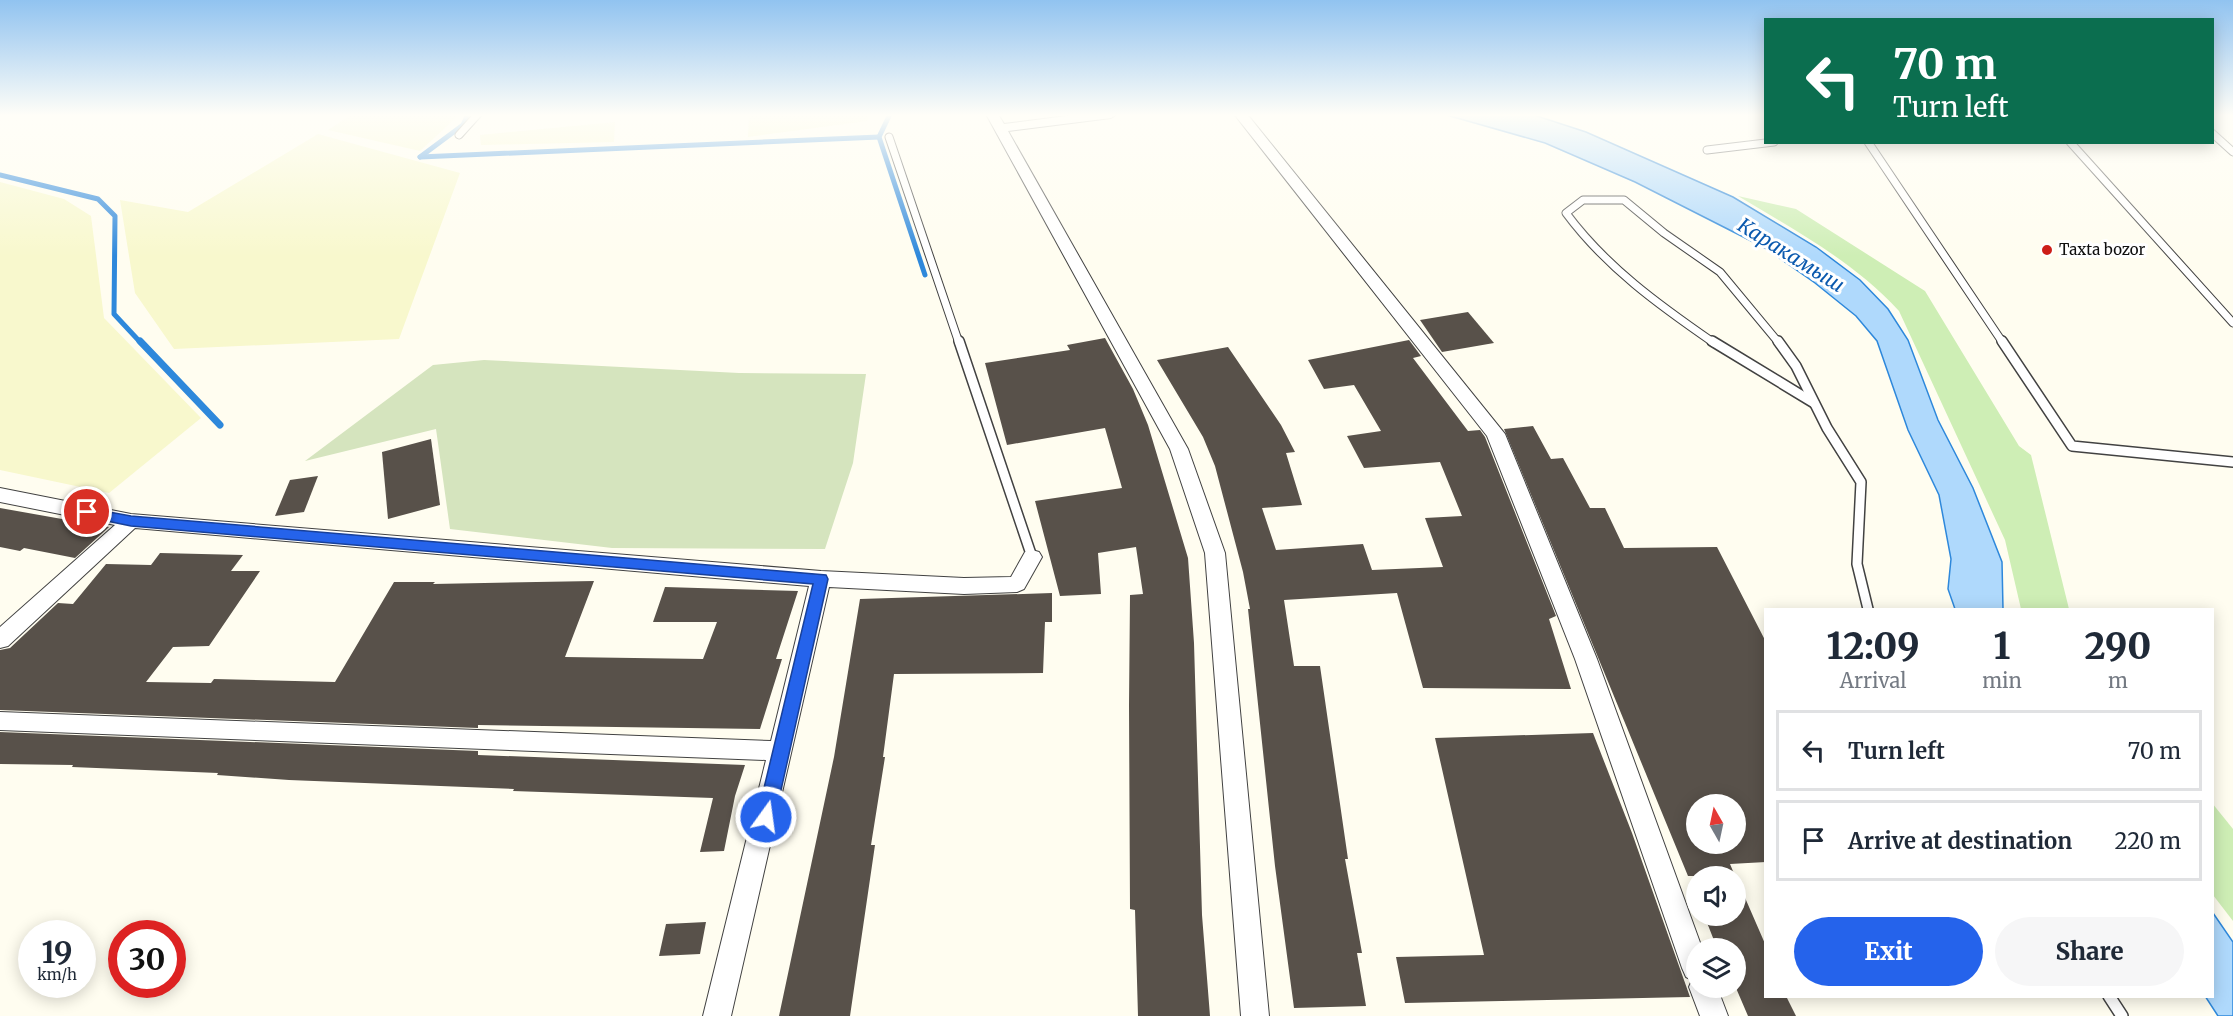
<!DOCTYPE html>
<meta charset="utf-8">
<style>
body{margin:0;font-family:Merriweather,serif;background:#f6f6f7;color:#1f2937;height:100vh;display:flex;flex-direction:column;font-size:22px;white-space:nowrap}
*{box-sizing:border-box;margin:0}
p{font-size:20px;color:#747a83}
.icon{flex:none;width:33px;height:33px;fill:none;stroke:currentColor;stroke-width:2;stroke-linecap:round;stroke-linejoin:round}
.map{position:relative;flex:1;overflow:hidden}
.sheet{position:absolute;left:1764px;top:608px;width:450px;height:390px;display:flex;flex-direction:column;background:#fff;border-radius:0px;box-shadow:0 3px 15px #0003}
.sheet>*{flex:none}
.hud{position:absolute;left:1764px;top:18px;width:450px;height:126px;border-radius:0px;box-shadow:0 3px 15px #0003;background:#0b6e4f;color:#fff;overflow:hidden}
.needle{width:39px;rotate:351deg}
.buttons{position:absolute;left:1686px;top:794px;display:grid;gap:12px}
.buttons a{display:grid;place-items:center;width:60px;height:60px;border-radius:50%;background:#fff;box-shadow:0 3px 15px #0003;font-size:30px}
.speed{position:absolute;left:18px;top:920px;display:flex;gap:12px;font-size:30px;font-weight:700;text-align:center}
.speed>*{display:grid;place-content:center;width:78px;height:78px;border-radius:50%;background:#fff;box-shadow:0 3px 15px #0003;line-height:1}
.speed small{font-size:15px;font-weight:400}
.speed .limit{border:9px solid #d22;background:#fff;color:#111}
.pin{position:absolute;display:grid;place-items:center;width:51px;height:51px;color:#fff;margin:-26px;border:3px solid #fff;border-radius:50%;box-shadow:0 2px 6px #0007}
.me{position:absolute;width:66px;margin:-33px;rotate:14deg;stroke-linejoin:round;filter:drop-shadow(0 0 4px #0008)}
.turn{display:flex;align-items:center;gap:21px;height:126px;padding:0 30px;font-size:27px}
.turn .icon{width:78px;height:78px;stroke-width:2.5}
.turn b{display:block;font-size:42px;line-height:51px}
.eta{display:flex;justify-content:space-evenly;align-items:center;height:102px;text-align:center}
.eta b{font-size:36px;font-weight:800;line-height:42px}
.cta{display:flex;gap:12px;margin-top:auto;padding:12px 30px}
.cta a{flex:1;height:69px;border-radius:36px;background:#2563eb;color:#fff;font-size:24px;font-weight:800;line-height:69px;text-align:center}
.cta a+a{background:#f6f6f7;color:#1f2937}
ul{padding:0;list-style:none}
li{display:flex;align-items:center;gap:18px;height:81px;margin:0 12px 9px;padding:0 18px;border:3px solid #e0e1e3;border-radius:0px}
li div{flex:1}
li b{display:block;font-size:22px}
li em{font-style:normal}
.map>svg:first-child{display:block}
</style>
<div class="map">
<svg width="2233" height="1016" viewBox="0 0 2233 1016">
<rect width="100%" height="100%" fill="#fffdf0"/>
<!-- farmland -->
<g fill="#f8f8cd">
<polygon points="352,114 460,114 420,151 328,130"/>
<polygon points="749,114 871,114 867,121 748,137"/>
<polygon points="615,122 614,142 481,145 480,135"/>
<polygon points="318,134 460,173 399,339 174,349 135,293 120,200 188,212"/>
<polygon points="0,182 64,199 91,216 104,318 201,418 109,493 0,470"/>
</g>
<!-- green -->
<g fill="#ceeeb5">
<path d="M 1738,196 L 1796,209 L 1925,291 L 2019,446 L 2031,455 L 2069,609 L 2021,609 L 2005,540 L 1899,311 C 1853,261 1796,231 1738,196 Z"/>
<polygon points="2212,803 2233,829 2233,921 2213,895"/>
</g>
<!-- cemetery -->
<polygon fill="#d5e4be" points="484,360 739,373 866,374 853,463 825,549 612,548 450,529 436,429 305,461 433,365"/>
<!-- water -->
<g fill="#afd9fc" stroke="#2e88db" stroke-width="1.5">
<polygon points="1443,114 1531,114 1586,132 1733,197 1816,247 1860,280 1888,309 1908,340 1938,420 1973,488 2002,562 2003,609 1955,609 1948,589 1951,559 1939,495 1908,430 1877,341 1856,316 1815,283 1765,248 1635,182 1545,143"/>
<polygon points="2213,913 2233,942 2233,1016 2218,1016 2205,996 2212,996"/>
</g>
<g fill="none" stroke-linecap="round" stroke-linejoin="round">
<!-- stream-far1 -->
<g stroke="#2e88db" stroke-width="5">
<polyline points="890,114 879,137 925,275"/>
<polyline points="420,157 879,137"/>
<polyline points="420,157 463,125 468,114"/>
<polyline points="0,175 98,199 115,216 114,314 141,343"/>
</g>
<!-- stream -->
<polyline stroke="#2e88db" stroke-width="7" points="140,341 220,425"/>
</g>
<!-- building -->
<g fill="#58514a" fill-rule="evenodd">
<polygon points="1468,312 1494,343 1442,352 1420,320"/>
<polygon points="1105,338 1133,389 1148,425 1188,558 1194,643 1202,915 1210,1016 1138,1016 1135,910 1130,909 1129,705 1130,595 1143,594 1136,547 1098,553 1101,594 1060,596 1035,501 1122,488 1105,428 1007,445 985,363 1070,350 1067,345"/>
<polygon points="1409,340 1421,356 1413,358 1468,431 1480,430 1485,437 1556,616 1549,619 1571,689 1423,688 1397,593 1284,600 1294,666 1320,666 1348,859 1345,859 1362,953 1357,953 1366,1006 1294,1008 1275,866 1248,609 1250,609 1243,572 1215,466 1203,437 1157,360 1228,347 1281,425 1295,452 1286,453 1302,505 1262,508 1276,550 1363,544 1372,570 1443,567 1425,518 1462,516 1440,462 1364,468 1347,436 1381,431 1354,385 1324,389 1308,360"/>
<path d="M 1533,426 L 1551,459 L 1563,458 L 1590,508 L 1605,508 L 1624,548 L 1717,547 L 1766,642 L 1766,862 L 1730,864 L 1735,876 L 1688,876 L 1504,429 ZM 1696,804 L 1736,804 L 1736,843 L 1696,843 Z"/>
<polygon points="431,439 440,505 388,519 382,452"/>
<polygon points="318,476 304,512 275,516 290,480"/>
<polygon points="0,508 62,519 109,527 75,558 24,548 20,551 0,547"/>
<polygon points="160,553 243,555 231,571 260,571 209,646 173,647 146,682 211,683 214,679 335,682 394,582 435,582 433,584 594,581 565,657 703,659 717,622 653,622 665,587 798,591 776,659 782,659 760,729 478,725 478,728 0,710 0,650 10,648 58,603 73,604 106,564 151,565"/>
<polygon points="1052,593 1052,622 1045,622 1043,673 894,674 883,757 885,757 871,845 875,845 850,1016 779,1016 834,757 860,599"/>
<polygon points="0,732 478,751 478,755 745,765 735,796 724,851 700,852 713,798 513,791 514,789 289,780 217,775 218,773 72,767 73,765 0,764"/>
<polygon points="1593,733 1632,833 1690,997 1405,1003 1396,957 1484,955 1435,738"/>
<polygon points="1736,877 1766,946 1766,996 1786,996 1796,1016 1748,1016 1736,988 1736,948 1717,948 1704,915 1736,915"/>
<polygon points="706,922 700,954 659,956 666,924"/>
</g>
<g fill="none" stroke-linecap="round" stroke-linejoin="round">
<!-- lane-far2 casing -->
<g stroke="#424242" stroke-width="9">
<g id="lane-far2">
<polyline points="2212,133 2233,152"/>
<polyline points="459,135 478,114"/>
<polyline points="889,137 959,343"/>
<polyline points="1868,142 2003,343"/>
<polyline points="2070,142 2233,323"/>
<polyline points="1707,150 1774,142"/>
<path d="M 1714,343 C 1659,305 1606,267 1566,213 L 1583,200 L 1624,200 L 1664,233 L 1720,272 L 1779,343"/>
</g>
</g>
<!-- lane-far1 casing -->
<g stroke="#424242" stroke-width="12">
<g id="lane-far1">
<polyline points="959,341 1032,557"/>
<polyline points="1712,341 1814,403"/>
<polyline points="1778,341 1796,366 1827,428 1861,482 1857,564 1868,609"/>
<polyline points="2002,341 2072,446 2233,462"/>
</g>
</g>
<!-- lane casing -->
<g stroke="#424242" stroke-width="14">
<polyline id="lane" points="2109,996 2122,1016"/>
</g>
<!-- street casing -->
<g stroke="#424242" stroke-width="2">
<g id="street">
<polygon points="986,114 998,114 1004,124 1082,114 1117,114 1111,118 1008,131 1188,449 1225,553 1269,1016 1241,1016 1205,553 1170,449"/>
<polygon points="1234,114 1247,114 1505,434 1597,659 1702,948 1696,948 1696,987 1717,987 1728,1016 1700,1016 1689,987 1692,980 1686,977 1682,968 1575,659 1487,436"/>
<polygon points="0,488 131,514 821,571 964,578 1011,577 1025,552 1032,550 1039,552 1042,557 1024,589 1017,592 964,594 829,587 731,1016 703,1016 766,760 0,730 0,712 771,741 809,586 135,528 8,646 0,648 0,627 115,525 0,502"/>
</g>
</g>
<!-- lane-far2 -->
<use href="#lane-far2" stroke="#fff" stroke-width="7"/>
<!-- lane-far1 -->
<use href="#lane-far1" stroke="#fff" stroke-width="9"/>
<!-- lane -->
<use href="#lane" stroke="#fff" stroke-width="11"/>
<!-- street -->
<use href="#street" fill="#fff" fill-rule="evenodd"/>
</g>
<!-- sky -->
<linearGradient id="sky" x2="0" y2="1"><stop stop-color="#91c3f0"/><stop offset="0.45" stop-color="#fffef8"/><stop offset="1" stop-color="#fffef8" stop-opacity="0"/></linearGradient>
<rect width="2233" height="256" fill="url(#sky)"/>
<!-- route -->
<polygon fill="#2563eb" stroke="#184099" stroke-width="1.5" points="87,508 131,516 826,575 828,579 775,817 772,822 766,824 760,822 757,817 813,584 131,526 83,516 81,512"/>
<!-- markers -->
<circle fill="#cd1e18" stroke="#fff" stroke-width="2" cx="2047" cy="250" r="6"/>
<g text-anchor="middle" stroke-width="6" stroke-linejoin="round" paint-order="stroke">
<!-- far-poi labels -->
<g font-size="15" fill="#0f0f0f" stroke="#fff" text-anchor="start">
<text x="2059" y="255">Taxta bozor</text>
</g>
<!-- water labels -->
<g font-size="20" font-style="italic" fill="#0a59ae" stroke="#fff">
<text transform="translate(1791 255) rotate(32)" y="7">Каракамыш</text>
</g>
</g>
</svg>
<div class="buttons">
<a><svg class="needle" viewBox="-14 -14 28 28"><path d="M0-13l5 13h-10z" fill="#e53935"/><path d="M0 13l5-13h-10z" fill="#747a83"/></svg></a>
<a><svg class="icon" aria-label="sound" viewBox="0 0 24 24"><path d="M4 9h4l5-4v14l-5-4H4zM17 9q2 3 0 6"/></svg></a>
<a><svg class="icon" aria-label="layers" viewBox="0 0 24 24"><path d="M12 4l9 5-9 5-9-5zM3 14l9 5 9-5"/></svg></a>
</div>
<div class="speed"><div>19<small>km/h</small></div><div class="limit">30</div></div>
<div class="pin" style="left:87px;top:512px;background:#d93025"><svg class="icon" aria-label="arrive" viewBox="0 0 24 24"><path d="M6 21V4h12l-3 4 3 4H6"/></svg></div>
<svg class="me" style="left:766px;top:817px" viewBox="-20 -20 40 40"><circle r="17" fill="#2563eb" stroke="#fff" stroke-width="3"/><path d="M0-11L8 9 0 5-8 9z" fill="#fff"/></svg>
<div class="hud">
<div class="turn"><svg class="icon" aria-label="left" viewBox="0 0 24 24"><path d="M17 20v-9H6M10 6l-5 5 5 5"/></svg><div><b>70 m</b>Turn left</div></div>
</div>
<section class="sheet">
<div class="eta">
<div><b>12:09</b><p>Arrival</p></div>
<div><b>1</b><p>min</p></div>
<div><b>290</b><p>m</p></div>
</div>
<ul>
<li><svg class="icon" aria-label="left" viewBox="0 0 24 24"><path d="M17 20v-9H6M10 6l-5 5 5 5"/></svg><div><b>Turn left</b></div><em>70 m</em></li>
<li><svg class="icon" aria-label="arrive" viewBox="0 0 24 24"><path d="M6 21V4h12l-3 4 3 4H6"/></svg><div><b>Arrive at destination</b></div><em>220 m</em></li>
</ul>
<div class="cta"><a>Exit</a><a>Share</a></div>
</section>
</div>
